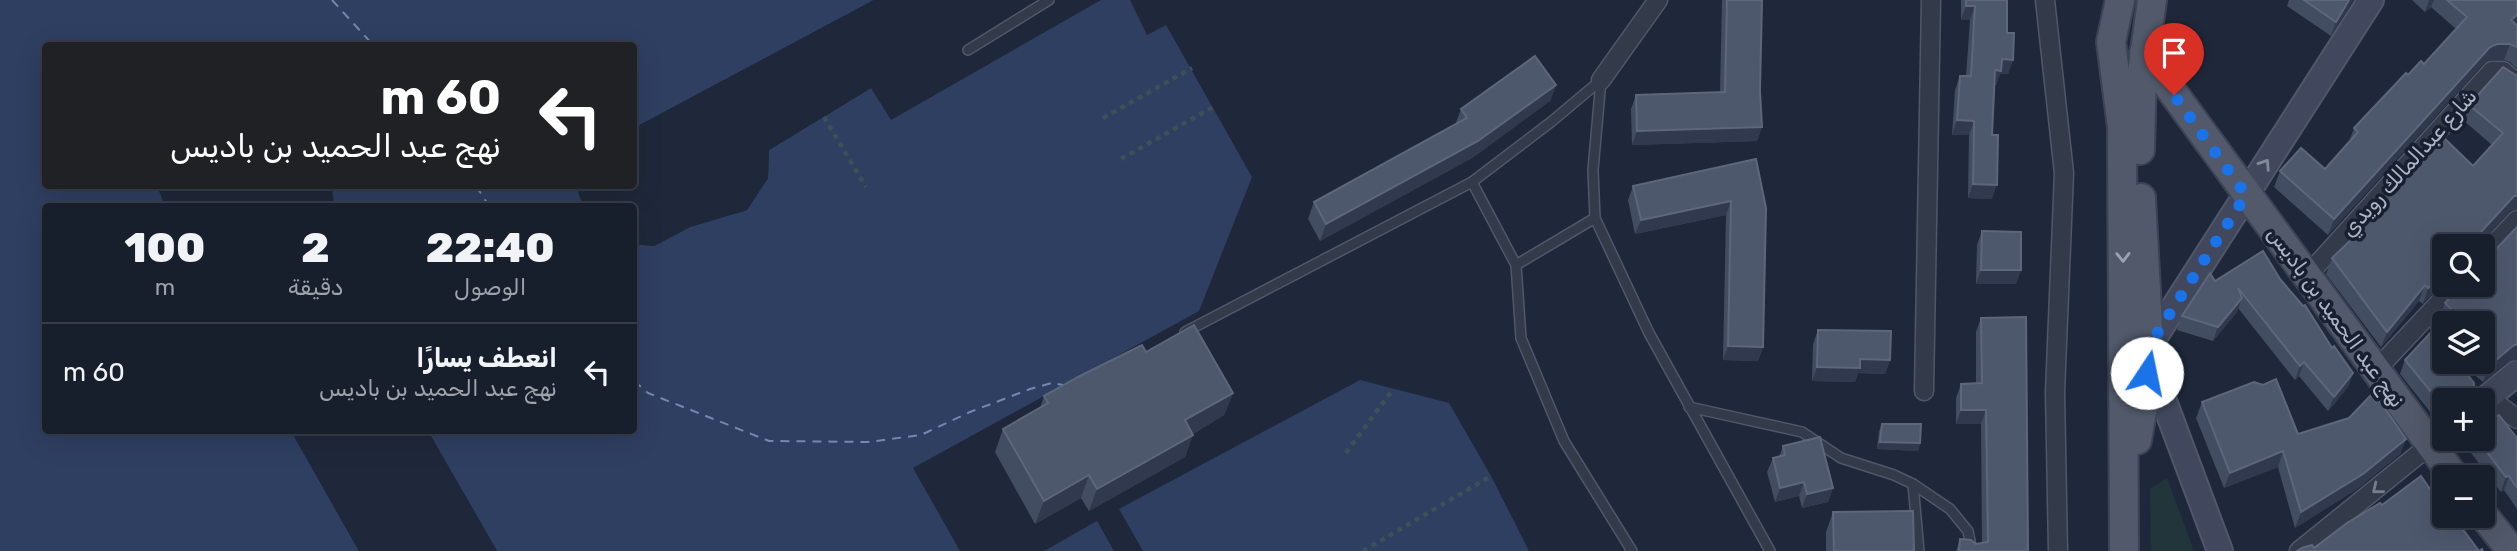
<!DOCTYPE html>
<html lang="ar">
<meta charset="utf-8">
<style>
body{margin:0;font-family:Rubik,"Noto Naskh Arabic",sans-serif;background:#242b38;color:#f1f3f6;direction:rtl;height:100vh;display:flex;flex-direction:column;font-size:26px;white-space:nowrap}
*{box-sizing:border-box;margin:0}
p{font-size:23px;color:#9ea2a9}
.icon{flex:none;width:38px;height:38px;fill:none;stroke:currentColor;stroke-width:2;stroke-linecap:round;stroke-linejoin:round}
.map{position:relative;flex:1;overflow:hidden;direction:ltr}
.side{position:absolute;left:42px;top:203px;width:595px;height:231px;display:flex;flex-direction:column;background:#171e2c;border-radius:7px;box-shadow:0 7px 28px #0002,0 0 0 2px #363c48;direction:rtl}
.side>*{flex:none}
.hud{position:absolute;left:42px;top:42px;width:595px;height:147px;border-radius:7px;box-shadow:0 7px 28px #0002,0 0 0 2px #363c48;direction:rtl;background:#202124;color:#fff;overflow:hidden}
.buttons{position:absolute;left:2432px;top:234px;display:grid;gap:14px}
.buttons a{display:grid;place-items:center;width:63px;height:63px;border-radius:7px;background:#171e2c;box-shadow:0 7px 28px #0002,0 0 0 2px #363c48;font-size:35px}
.pin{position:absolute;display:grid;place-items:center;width:60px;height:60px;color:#fff;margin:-72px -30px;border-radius:50% 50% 50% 0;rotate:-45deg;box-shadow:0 0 7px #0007}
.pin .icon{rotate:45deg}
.me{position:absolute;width:77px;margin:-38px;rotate:11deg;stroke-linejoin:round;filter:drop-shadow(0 0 5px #0008)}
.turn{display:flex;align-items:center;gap:24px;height:147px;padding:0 21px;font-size:32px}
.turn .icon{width:91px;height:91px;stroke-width:2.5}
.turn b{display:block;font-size:49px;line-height:60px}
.eta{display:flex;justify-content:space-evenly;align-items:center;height:119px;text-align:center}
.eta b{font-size:42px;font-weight:800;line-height:49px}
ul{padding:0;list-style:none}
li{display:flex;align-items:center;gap:21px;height:98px;padding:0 21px;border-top:2px solid #363c48}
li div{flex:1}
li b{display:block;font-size:26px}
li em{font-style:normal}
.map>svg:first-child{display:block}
</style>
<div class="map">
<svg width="2517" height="551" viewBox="0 0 2517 551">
<rect width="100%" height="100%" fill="#1f283a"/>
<!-- green -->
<polygon fill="#21353b" points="2167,478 2194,551 2151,551 2150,489"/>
<!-- water -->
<g fill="#2f3f61">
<polygon points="0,0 874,0 634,128 634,46 46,46 46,186 157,186 165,206 46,206 46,430 291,431 359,551 0,551"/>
<polygon points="1101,0 1130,0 1147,35 1166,25 1252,177 1199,311 913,468 960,551 497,551 428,431 634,430 634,244 654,246 690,227 747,210 768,178 769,150 871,88 891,120"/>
<polygon points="332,186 580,186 578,192 583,206 334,206"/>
<polygon points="1360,380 1449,403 1491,476 1529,551 1143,551 1119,509"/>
<polygon points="1097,521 1114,551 1044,551"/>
</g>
<!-- pier -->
<g fill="#1f283a">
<polygon points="874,0 877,0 875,3 634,132 634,128"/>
<polygon points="869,86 871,88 769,150 768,178 747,210 690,227 654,246 634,244 634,241 653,243 689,223 745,207 765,177 766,148"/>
<polygon points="295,430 362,549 362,551 359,551 291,431"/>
<polygon points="424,430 428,431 497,551 493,551"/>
</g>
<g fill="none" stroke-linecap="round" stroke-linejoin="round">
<!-- ferry -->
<g stroke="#7387b2" stroke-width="2" stroke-dasharray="9 7" stroke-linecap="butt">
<polyline points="332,0 374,46"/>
<polyline points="476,186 489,206"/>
<polyline points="634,381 648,393 769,441 868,442 921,435 970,412 1030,389 1052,383 1063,385"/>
</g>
<!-- service casing -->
<g stroke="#505768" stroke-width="12">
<g id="service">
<polyline points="968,50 1049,0"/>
<polyline points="1601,80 1593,170 1595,218 1649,333 1770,551"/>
<polyline points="1472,182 1516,265 1521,338 1564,441 1632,551"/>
<polyline points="1516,265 1595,218"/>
<polyline points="1185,332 1472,182 1551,122 1601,80"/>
<polyline points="1689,407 1802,432 1841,458 1894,475 1913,484 1950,509 1968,531 1972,551"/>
<polyline points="1913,484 1919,551"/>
</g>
</g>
<!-- minor casing -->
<g stroke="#505768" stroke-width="21">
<g id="minor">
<polyline points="2045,0 2064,173 2055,392 2058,551"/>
<polyline points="1601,80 1658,0"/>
<polyline points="2483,256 2517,220"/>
<polyline points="2306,277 2492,71 2503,71 2517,83"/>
<polyline points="2375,371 2456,285"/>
<polyline points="1924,391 1931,0"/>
<polyline points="2488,397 2517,419"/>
<polyline points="2299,551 2430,445"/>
</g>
</g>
<!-- secondary casing -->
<g stroke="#505768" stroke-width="28">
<g id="secondary">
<polyline points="2483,401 2517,373"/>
<polyline points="2220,551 2155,377 2149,346 2371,0"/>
</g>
</g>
<!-- primary casing -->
<g stroke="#3c4354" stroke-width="32">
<g id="primary">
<polyline points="2120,0 2111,42 2122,127 2124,551"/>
<polyline points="2144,53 2455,478"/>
<polyline points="2140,150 2142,73 2152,0"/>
<polyline points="2137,440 2144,400 2149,346 2141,198"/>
<polyline points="2483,515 2512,551"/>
</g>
</g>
<!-- path -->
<g stroke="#3c5155" stroke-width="4.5" stroke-dasharray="5 5" stroke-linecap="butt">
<polyline points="824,117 866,187"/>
<polyline points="1103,118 1192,68"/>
<polyline points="1121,159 1213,107"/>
<polyline points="1346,453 1393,389"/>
<polyline points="1363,551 1491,476"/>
</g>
<!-- service -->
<use href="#service" stroke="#333a4a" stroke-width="9"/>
<!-- minor -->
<use href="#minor" stroke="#333a4a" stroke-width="18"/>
<!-- secondary -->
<use href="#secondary" stroke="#41485d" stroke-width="24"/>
<!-- primary -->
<use href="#primary" stroke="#51596a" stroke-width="28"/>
</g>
<!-- wall -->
<g fill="#434d62">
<polygon points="1722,0 1762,0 1760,91 1762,127 1757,141 1632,145 1631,109 1636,95 1720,93"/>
<polygon points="1961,0 2007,0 2007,33 2013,60 2008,74 2000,74 1996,85 1995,85 1992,135 1992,199 1968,198 1969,135 1952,135 1955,90 1960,76 1966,76 1970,20 1961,20"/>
<polygon points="2289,0 2353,0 2331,36 2287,6"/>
<polygon points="2412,0 2517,0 2517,69 2510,62 2504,60 2491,60 2484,63 2328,235 2274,187 2280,171 2325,169 2349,142 2354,128 2408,75 2424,64 2456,29 2431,7 2425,12"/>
<polygon points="2517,76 2509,212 2479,244 2445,247 2423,304 2419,301 2381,347 2326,274 2332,258 2348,243 2351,235 2473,166 2492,145 2463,120 2469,105"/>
<polygon points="1556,85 1550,101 1472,158 1320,241 1308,219 1314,202 1455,125 1461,109"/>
<polygon points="1756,159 1763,347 1758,361 1723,360 1726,215 1635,234 1628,200 1633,186"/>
<polygon points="2517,227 2517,360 2508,361 2483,382 2459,362 2483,362 2445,324 2445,362 2474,389 2469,401 2445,401 2445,423 2439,423 2400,374 2405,360 2434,332 2437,325 2441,321 2439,319 2445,303 2483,285 2487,251 2497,248"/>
<polygon points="1982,231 2021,270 2016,284 1976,284 1977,245"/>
<polygon points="2280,279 2332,348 2353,373 2348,387 2328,411 2299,376 2295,380 2238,308 2237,312 2213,341 2177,330 2182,316 2215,281"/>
<polygon points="1981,318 2028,551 1956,551 1960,539 1976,544 1982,543 1981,424 1956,424 1956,398 1961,384 1976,384 1976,332"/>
<polygon points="1818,330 1890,360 1885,374 1858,373 1855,382 1812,381 1813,344"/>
<polygon points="1146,352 1233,393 1224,415 1193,434 1185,457 1089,511 1081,498 1035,524 995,452 1003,429 1040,408 1044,396"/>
<polygon points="2202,402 2298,434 2406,439 2400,454 2357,489 2295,528 2278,467 2224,488 2196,418"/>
<polygon points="1882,424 1920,443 1918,451 1877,449 1879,431"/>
<polygon points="2517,438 2517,509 2504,490 2501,492 2468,449 2472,439"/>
<polygon points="1783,446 1833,488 1828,502 1802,508 1799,496 1775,502 1767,472 1773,458 1779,457"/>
<polygon points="1833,512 1914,551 1826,551 1826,532"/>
</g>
<!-- shaded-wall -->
<g fill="#30394d">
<polygon points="2349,0 2353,0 2331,36 2336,22"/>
<polygon points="2429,0 2434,0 2431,7 2425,12"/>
<polygon points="1966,6 1975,6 1970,20 1961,20"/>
<polygon points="2517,15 2517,25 2506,36 2511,20"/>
<polygon points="2497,44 2510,44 2504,60 2491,60 2484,63 2328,235 2334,219 2490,47"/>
<polygon points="2002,59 2013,60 2008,74 2000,74 1996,85 1990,84 1995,70"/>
<polygon points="1556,85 1550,101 1472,158 1320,241 1326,224"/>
<polygon points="1957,120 1974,121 1969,135 1952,135"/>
<polygon points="1762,127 1757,141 1632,145 1637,131"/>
<polygon points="1973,184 1997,185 1992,199 1968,198"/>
<polygon points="2514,196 2517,196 2517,209 2509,212 2476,247 2475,247 2480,233"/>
<polygon points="1731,201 1726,215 1635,234 1641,220"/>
<polygon points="1981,270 2021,270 2016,284 1976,284"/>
<polygon points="2445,271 2445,280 2423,304 2428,288"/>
<polygon points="2425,285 2419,301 2381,347 2387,332"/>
<polygon points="2242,298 2237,312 2213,341 2218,327"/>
<polygon points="2514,345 2517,345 2517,360 2508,361 2483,382 2489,366"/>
<polygon points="1728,346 1763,347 1758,361 1723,360"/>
<polygon points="1860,359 1890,360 1885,374 1858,373 1855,382 1812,381 1817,367"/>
<polygon points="2304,362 2299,376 2295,380 2300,366"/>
<polygon points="2353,373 2348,387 2328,411 2334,397"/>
<polygon points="2474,389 2469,401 2461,401"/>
<polygon points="1233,393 1224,415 1177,443 1185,420"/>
<polygon points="2444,409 2445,423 2439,423"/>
<polygon points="1961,410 1986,410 1981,424 1956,424"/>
<polygon points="1193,435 1185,457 1089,511 1097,489"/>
<polygon points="2406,439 2400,454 2357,489 2295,528 2301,512"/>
<polygon points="1880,442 1920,443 1918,451 1877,449"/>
<polygon points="2283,451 2278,467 2224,488 2230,473"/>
<polygon points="1089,475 1081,498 1035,524 1044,501"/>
<polygon points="2509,476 2504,490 2501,492 2506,477"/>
<polygon points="1804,482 1799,496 1775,502 1780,488"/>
<polygon points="1833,488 1828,502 1802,508 1807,494"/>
</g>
<!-- building -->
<g fill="#4e586d" stroke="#5d667b" stroke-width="2">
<polygon points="1727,0 1762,0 1760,91 1762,127 1637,131 1636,95 1725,92"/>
<polygon points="1966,0 2007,0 2007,33 2014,33 2013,60 2002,59 2001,71 1995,70 1992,135 1998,135 1997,185 1973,184 1974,121 1957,120 1960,76 1971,76 1975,6 1966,6"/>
<polygon points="2304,0 2349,0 2336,22"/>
<polygon points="2447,0 2517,0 2517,15 2511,20 2517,26 2517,47 2510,44 2497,44 2490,47 2334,219 2280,171 2301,148 2325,169 2358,132 2354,128 2406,73 2408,75 2421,61 2424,64 2467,17"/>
<polygon points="1535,56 1556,85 1478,141 1326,224 1314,202 1467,118 1461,109"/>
<polygon points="2503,67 2517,76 2517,196 2514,196 2480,233 2478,238 2480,247 2445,247 2445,271 2428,288 2425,285 2387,332 2332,258 2354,237 2351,235 2441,135 2473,166 2503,133 2469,105"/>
<polygon points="1756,159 1766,208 1763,347 1728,346 1731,201 1641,220 1633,186"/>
<polygon points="2517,227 2517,345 2514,345 2489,366 2483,362 2483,324 2445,324 2445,331 2437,325 2451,309 2445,303 2461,285 2483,285 2483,249 2487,251 2497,248"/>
<polygon points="1982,231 2021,232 2021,270 1981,270"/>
<polygon points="2263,251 2280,279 2303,306 2305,305 2332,348 2334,346 2353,373 2334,397 2304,362 2300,366 2238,288 2242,298 2218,327 2182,316 2210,273 2215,281"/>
<polygon points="2026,317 2028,551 1959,551 1960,539 1971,540 1976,544 1988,542 1986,410 1961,410 1961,384 1982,383 1981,318"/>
<polygon points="1194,325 1233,393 1185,420 1193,435 1097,489 1089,475 1044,501 1003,429 1048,403 1044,396 1080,376 1142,345 1146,352"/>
<polygon points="1818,330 1891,331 1890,360 1860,359 1860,368 1817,367"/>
<polygon points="2433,330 2445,346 2445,362 2458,362 2474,383 2474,389 2461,401 2445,401 2445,409 2405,360"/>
<polygon points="2276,379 2298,434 2349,418 2371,395 2376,402 2379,400 2406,439 2363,474 2301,512 2283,451 2230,473 2202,402 2254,382 2263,385"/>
<polygon points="2499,415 2517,438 2517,488 2509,476 2506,477 2477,439 2483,439 2483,427"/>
<polygon points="1882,424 1921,424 1920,443 1880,442"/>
<polygon points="1820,437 1833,488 1807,494 1804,482 1780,488 1773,458 1785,455 1783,446"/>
<polygon points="2421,476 2445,511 2445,516 2453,516 2479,551 2482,549 2483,551 2297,551 2302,548 2312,545 2314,548 2347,523 2380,503 2382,505"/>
<polygon points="1913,511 1914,551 1834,551 1833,512"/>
</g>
<!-- one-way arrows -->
<defs><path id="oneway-chevron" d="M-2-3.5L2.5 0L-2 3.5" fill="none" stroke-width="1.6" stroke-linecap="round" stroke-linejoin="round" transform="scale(1.75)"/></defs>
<use stroke="#82899d" href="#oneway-chevron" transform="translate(2265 164) rotate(-57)"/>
<use stroke="#9ba2b4" href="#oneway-chevron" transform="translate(2123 257) rotate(89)"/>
<use stroke="#767d8f" href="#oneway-chevron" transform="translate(2377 489) rotate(141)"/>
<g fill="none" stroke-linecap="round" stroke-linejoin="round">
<!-- route -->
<polyline stroke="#1a73e8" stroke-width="12" stroke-dasharray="0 21.6" points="2147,373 2149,346 2246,195 2174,95"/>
</g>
<g text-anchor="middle" stroke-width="7" stroke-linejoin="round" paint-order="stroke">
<!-- street labels -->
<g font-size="21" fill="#adb4c7" stroke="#181f2f">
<text transform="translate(2409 163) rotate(-48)" y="7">شارع عبدالمالك رويدي</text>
<text transform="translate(2336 317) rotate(54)" y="7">نهج عبد الحميد بن باديس</text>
</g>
</g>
</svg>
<div class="buttons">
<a><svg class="icon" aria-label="search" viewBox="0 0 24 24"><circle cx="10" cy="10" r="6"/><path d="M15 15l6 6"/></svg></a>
<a><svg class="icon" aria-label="layers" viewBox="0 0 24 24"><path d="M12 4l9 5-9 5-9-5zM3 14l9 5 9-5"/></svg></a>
<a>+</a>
<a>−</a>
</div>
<div class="pin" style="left:2174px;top:95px;background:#d93025"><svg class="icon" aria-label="arrive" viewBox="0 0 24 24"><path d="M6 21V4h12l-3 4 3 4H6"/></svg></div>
<svg class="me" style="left:2147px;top:373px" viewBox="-20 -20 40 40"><circle r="19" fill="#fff"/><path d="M0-13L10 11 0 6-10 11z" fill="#1a73e8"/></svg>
<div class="hud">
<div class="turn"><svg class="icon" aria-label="left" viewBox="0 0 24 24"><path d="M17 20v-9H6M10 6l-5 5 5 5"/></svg><div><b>60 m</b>نهج عبد الحميد بن باديس</div></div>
</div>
<section class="side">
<div class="eta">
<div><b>22:40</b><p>الوصول</p></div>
<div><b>2</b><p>دقيقة</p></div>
<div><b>100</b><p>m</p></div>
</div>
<ul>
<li><svg class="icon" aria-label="left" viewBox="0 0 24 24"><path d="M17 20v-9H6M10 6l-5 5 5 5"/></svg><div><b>انعطف يسارًا</b><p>نهج عبد الحميد بن باديس</p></div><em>60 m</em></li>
</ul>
</section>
</div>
